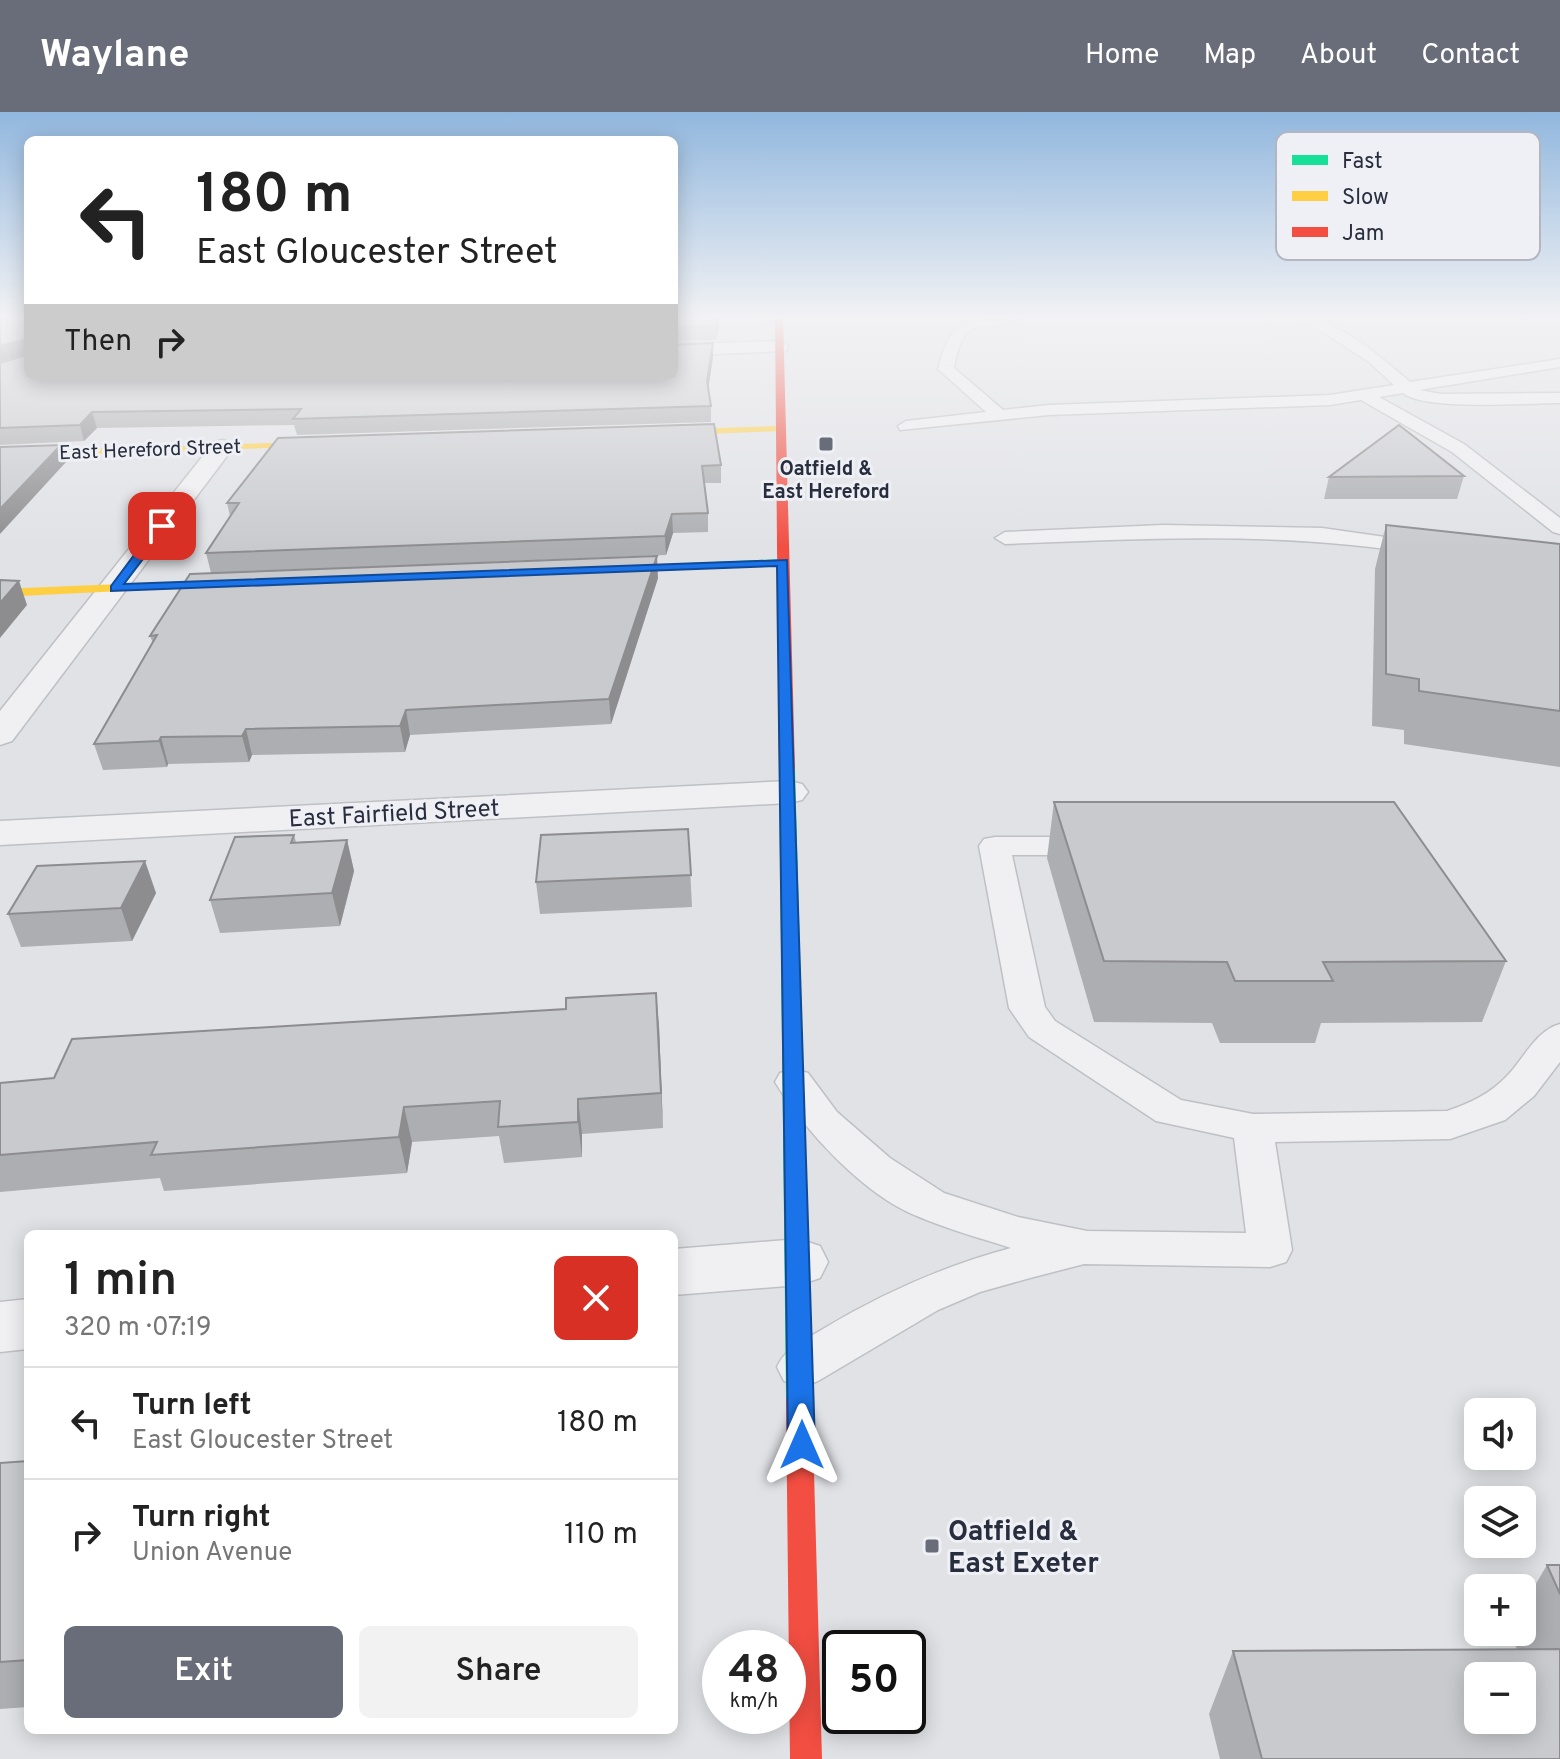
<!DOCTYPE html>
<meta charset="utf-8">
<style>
body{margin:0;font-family:Overpass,sans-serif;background:#f2f2f2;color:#222;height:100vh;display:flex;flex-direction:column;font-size:30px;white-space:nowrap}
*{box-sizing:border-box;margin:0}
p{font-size:26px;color:#767676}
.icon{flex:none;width:44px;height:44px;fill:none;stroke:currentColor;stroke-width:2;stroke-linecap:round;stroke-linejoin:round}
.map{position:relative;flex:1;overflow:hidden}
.drawer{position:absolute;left:24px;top:1118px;width:654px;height:504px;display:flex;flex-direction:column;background:#fff;border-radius:12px;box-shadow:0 4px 20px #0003}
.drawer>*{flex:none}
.hud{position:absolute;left:24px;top:24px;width:654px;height:244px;border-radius:12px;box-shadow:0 4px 20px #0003;background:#fff;color:#222;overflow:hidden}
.controls{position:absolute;left:1464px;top:1286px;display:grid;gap:16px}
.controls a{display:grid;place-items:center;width:72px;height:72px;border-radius:12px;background:#fff;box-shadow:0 4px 20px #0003;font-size:40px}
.speed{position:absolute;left:702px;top:1518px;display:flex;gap:16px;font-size:40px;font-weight:700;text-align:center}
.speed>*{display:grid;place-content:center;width:104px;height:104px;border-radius:50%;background:#fff;box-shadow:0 4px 20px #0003;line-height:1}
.speed small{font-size:20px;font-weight:400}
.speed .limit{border:4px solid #111;border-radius:12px;background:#fff;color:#111}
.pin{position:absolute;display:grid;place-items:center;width:68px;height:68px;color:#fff;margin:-34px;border-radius:16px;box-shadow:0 4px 12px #0006}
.me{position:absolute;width:88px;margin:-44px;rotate:0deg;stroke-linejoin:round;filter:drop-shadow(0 0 6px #0008)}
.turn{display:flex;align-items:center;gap:28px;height:168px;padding:0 40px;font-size:36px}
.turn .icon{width:104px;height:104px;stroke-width:2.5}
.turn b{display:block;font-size:56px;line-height:68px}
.then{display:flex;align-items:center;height:76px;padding:0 40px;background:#0003;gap:16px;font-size:30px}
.round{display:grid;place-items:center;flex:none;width:84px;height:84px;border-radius:12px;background:#f2f2f2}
.headline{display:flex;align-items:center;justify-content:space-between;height:136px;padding:0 40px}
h1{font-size:48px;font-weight:600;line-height:60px}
.button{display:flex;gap:16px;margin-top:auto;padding:16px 40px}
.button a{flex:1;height:92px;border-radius:12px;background:#696d79;color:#fff;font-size:32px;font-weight:600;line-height:92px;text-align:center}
.button a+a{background:#f2f2f2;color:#222}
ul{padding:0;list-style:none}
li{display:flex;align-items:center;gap:24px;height:112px;padding:0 40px;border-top:2px solid #e0e0e0}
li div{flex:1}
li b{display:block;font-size:30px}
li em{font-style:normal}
header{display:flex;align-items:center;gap:48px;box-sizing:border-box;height:112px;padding:0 40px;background:#696d79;color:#fff}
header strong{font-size:38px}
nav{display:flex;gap:44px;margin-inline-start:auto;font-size:28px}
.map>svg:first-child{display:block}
</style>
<header>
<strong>Waylane</strong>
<nav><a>Home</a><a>Map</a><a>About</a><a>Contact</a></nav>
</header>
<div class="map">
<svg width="1560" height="1647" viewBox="0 0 1560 1647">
<rect width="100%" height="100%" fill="#e1e2e6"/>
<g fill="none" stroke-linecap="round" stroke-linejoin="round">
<!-- lane casing -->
<g stroke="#bfc0c4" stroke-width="3">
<g id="lane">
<path d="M 980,206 L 1015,206 C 983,228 966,193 954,256 L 1003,298 L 1049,293 L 1330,283 L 1394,273 L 1369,250 L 1321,219 L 1294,206 C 1339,206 1378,243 1410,270 L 1560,247 L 1560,255 L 1419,278 L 1441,282 L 1560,281 L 1560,291 C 1529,291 1424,299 1403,281 L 1379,285 L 1464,332 L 1560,406 L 1560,422 L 1553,420 L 1452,340 L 1361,288 L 1330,293 L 1049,303 L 900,318 L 898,314 L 906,309 L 986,300 L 938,257 C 945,230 951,213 980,206 Z"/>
<path d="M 1163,413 L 1322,416 L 1427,431 L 1438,437 L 1427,443 C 1286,419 1147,426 1005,432 L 995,426 L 1005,420 Z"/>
<path d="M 995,725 L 1095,725 L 1106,727 L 1111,734 L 1106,741 L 1095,743 L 1012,743 L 1045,895 L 1055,909 L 1181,988 L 1253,1002 L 1447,999 C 1470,991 1490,982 1507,964 C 1524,947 1535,919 1560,912 L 1560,950 L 1534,984 L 1505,1008 L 1450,1027 L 1275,1030 L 1292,1138 L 1286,1150 L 1270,1155 L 1084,1152 L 1030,1166 L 980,1180 L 938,1198 L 818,1269 L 801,1275 L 784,1269 L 777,1255 C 786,1235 805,1228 823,1217 C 883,1181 944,1154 1011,1136 C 980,1126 947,1117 917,1104 C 864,1083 804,1018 775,970 L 780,961 L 794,957 L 808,961 L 837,1000 L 890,1046 L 944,1081 L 1018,1105 L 1087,1119 L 1246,1121 L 1234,1026 L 1156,1009 L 1029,925 L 1009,896 L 979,734 L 984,727 Z"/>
</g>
</g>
<!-- street casing -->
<g stroke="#bfc0c4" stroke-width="3">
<g id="street">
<polygon points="779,229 786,231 788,235 786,239 674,244 674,232"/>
<polygon points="222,328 230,330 233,335 230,340 12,629 0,633 0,599 214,330"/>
<polygon points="789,669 802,672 808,680 802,688 789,691 0,733 0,709"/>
<polygon points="799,1127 820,1134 828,1150 820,1166 799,1173 674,1183 674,1137"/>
<polygon points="28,1187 28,1237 0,1240 0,1190"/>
</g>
</g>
<!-- lane -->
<use href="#lane" fill="#f0f0f2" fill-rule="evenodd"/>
<!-- street -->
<use href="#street" fill="#f0f0f2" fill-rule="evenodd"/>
<!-- fast -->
<g fill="#16e098" fill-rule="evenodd">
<polygon points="783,447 787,448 787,452 598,461 592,458 598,455"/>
<polygon points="787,652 795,657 812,1288 808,1296 799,1299 790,1296 786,1288 779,657"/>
</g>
<!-- slow -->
<g fill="#ffcf43" fill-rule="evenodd">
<polygon points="780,314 783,319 654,324 649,321 654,318"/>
<polygon points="336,329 333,334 0,345 0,339"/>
<polygon points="241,467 247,471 245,473 0,485 0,477"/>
</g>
<!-- jam -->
<g fill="#f24e42" fill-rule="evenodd">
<polygon points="775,206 783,206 795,657 787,662 779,657"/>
<polygon points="799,1277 808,1280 812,1288 822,1647 790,1647 786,1288 790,1280"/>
</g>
</g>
<!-- wall -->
<g fill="#adaeb1">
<polygon points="0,206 28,206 28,264 713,231 713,245 708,278 711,294 711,310 297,323 294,313 97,316 84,329 0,333 0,251 26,243 26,242 0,250"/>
<polygon points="674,206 719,211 716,228 674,229"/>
<polygon points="278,326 721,353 721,371 704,371 708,401 708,420 673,421 666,443 211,461 206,441 230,404 227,391"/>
<polygon points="1464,364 1457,387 1324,387 1329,365"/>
<polygon points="1386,413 1560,432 1560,655 1404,632 1404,618 1372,614 1375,457"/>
<polygon points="658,466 611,612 410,623 405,640 252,643 249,650 168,652 167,655 103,658 94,632 153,531 150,524"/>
<polygon points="1054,690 1506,849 1482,910 1321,911 1315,931 1220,931 1212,911 1094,910 1047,746"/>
<polygon points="688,717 692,795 540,802 536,770"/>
<polygon points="294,723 296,730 347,728 354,759 340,814 220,821 210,788"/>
<polygon points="156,781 132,829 21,835 8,802"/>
<polygon points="659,914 663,1016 582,1022 582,1045 504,1051 499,1024 412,1030 407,1061 164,1079 160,1066 0,1080 0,971"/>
<polygon points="28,1349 28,1595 0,1597 0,1351"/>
<polygon points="1547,1453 1560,1453 1560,1647 1220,1647 1209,1602 1233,1539 1517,1537 1509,1520 1522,1520 1522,1495"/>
</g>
<!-- shaded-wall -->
<g fill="#8d8d90">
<polygon points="717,206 719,206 719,211 716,228 716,214"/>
<polygon points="26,227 28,241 0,250 0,234"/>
<polygon points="713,231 713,245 707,285 707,269"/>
<polygon points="92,300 97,316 84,329 80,313"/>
<polygon points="61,333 66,350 0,422 0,397"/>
<polygon points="672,402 673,421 666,443 665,424"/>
<polygon points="657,444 658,466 611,612 609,587"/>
<polygon points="19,469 27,493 0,526 0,491"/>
<polygon points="406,598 410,623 405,640 400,614"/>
<polygon points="246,617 252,643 249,650 242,624"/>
<polygon points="161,625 168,652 167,655 159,629"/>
<polygon points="347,728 354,759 340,814 332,781"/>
<polygon points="145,749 156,781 132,829 121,796"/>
<polygon points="656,881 659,914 663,1016 661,981"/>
<polygon points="578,987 582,1022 582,1045 578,1010"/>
<polygon points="404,995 412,1030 407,1061 399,1025"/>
</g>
<!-- building -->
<g fill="#c9cace" stroke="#8d8d90" stroke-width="2" fill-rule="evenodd">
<polygon points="0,206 28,206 28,264 674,264 674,233 713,231 707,269 711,294 293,307 301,297 92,300 80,313 0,316 0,251 26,243 26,227 0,234"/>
<polygon points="674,206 717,206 716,214 674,215"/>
<polygon points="714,312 721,353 702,354 708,401 672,402 665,424 206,441 239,391 227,391 278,326"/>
<polygon points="1399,313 1464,364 1329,365"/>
<polygon points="61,333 0,397 0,335"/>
<polygon points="1386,413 1560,432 1560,599 1419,579 1419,567 1386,562"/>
<polygon points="657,444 609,587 406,598 400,614 246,617 242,624 161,625 159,629 94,632 157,523 150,524 190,462"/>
<polygon points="0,468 19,469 0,491"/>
<polygon points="1054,690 1394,690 1506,849 1323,850 1333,869 1235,869 1227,850 1104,849"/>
<polygon points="688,717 691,763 536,770 541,723"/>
<polygon points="294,723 291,731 347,728 332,781 210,788 235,725"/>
<polygon points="145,749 121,796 8,802 37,754"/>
<polygon points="656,881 661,981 578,987 578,1010 498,1015 500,989 404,995 399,1025 151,1043 157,1030 0,1043 0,971 54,966 72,927 566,897 566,886"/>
<polygon points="28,1349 28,1548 0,1550 0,1351"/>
<polygon points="1547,1453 1560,1453 1560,1482"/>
<path d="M 1560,1537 L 1560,1647 L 1262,1647 L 1233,1539 ZM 1478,1564 L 1522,1564 L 1522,1608 L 1478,1608 Z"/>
</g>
<!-- sky -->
<linearGradient id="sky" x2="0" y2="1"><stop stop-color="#91b7de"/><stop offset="0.47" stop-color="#f2f2f4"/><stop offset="1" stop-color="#f2f2f4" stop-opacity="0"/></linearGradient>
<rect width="1560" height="436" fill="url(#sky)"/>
<!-- route -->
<polygon fill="#1a73e8" stroke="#114b97" stroke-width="2" points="158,411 168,414 124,472 787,448 815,1333 811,1342 802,1345 792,1342 788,1333 777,454 111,479 111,474"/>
<!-- markers -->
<g fill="#696d79" stroke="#eef0f5" stroke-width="3">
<rect x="818" y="324" width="16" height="16" rx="4"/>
<rect x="924" y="1426" width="16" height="16" rx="4"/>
</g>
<g text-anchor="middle" stroke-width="6" stroke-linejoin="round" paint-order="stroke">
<!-- far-street labels -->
<g font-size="20" fill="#292e3e" stroke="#eef0f5">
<text transform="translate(150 337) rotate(-2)" y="7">East Hereford Street</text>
</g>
<!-- far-poi labels -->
<g font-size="20" font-weight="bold" fill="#292e3e" stroke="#eef0f5">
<text x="826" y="363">Oatfield &amp;<tspan x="826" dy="23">East Hereford</tspan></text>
</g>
<!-- street labels -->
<g font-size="24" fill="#292e3e" stroke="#eef0f5">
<text transform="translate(394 701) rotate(-3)" y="8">East Fairfield Street</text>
</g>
<!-- near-poi labels -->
<g font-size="28" font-weight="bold" fill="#292e3e" stroke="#eef0f5" text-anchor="start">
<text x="948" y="1428">Oatfield &amp;<tspan x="948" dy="32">East Exeter</tspan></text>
</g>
</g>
<!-- legend -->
<rect x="1276" y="20" width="264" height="128" rx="12" fill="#eef0f5" stroke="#b3b6be" stroke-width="2"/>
<rect x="1292" y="43" width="36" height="10" fill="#16e098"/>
<rect x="1292" y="79" width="36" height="10" fill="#ffcf43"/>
<rect x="1292" y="115" width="36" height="10" fill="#f24e42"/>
<g font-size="22" fill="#292e3e">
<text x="1342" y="56">Fast</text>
<text x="1342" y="92">Slow</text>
<text x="1342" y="128">Jam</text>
</g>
</svg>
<div class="controls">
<a><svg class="icon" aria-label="sound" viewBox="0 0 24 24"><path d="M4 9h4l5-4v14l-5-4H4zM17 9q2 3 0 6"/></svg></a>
<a><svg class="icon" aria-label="layers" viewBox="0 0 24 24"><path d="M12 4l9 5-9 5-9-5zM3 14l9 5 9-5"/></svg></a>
<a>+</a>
<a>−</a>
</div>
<div class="speed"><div>48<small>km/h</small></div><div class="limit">50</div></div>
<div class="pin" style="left:162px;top:414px;background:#d93025"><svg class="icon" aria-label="arrive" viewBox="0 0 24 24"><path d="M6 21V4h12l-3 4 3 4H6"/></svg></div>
<svg class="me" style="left:802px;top:1333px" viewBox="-20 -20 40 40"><path d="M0-17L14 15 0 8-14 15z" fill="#1a73e8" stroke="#fff" stroke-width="4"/></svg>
<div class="hud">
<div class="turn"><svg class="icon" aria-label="left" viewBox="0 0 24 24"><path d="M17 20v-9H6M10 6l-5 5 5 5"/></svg><div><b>180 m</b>East Gloucester Street</div></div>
<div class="then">Then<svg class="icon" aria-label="right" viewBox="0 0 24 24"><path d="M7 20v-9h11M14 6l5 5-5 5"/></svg></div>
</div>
<section class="drawer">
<div class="headline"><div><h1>1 min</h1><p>320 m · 07:19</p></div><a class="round" style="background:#d93025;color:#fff"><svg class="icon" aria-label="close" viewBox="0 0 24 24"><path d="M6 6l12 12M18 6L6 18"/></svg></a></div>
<ul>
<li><svg class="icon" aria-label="left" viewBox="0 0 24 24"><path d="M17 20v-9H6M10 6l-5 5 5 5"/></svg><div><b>Turn left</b><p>East Gloucester Street</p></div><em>180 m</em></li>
<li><svg class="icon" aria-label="right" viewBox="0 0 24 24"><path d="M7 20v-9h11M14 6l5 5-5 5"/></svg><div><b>Turn right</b><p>Union Avenue</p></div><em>110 m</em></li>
</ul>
<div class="button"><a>Exit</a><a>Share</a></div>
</section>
</div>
